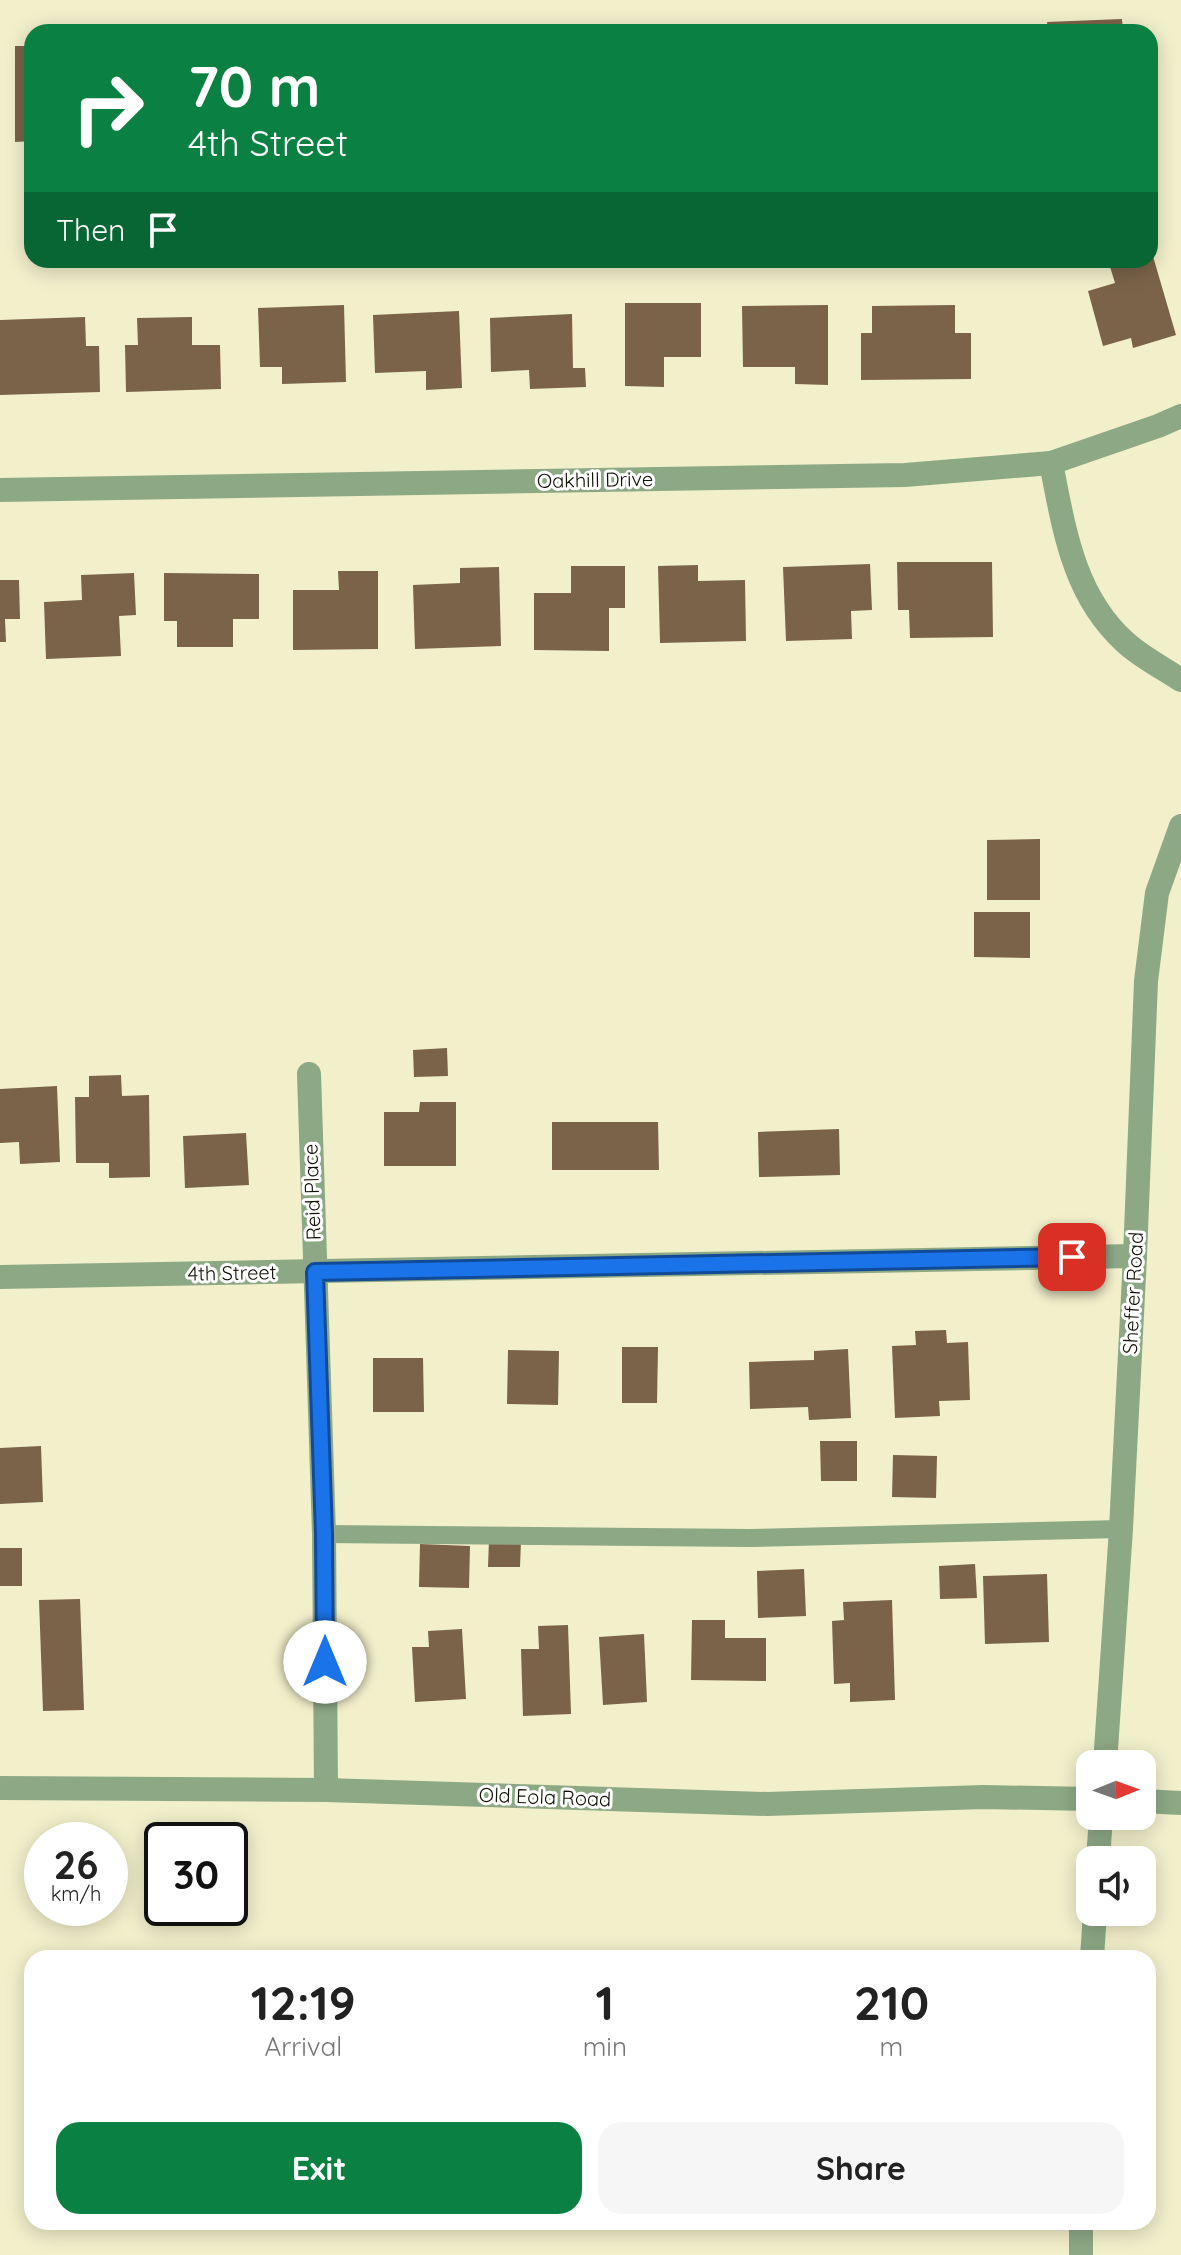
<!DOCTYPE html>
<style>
body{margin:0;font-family:Quicksand,sans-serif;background:#f6f6f6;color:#222;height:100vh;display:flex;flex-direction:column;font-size:30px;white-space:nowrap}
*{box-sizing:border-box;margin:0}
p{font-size:26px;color:#767676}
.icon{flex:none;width:44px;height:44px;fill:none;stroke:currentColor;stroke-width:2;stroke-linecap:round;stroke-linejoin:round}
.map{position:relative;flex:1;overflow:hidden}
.sheet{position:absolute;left:24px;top:1950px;width:1132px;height:280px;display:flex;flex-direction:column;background:#fff;border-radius:24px;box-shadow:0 4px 20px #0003}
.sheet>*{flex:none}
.hud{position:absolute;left:24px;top:24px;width:1134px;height:244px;border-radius:24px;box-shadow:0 4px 20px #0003;background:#0b8043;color:#fff;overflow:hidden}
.needle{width:52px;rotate:89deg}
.controls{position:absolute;left:1076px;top:1750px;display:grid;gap:16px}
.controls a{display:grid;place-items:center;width:80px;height:80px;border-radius:16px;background:#fff;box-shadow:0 4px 20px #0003;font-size:40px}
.speed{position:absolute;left:24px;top:1822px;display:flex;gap:16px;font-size:40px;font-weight:700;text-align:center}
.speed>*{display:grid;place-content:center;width:104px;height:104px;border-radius:50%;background:#fff;box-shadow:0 4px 20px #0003;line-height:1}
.speed small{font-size:20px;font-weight:400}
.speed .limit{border:4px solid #111;border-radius:12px;background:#fff;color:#111}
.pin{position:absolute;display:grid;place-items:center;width:68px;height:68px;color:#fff;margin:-34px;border-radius:16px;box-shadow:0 4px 12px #0006}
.me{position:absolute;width:88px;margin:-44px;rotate:0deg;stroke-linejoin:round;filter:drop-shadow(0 0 6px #0008)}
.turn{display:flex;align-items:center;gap:28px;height:168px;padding:0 32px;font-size:36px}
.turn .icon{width:104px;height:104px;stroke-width:2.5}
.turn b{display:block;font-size:56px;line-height:68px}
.then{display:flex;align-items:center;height:76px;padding:0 32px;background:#0003;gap:16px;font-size:30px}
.eta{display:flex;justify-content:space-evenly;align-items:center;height:136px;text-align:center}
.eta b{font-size:48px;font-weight:700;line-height:56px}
.cta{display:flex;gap:16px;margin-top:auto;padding:16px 32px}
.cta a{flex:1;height:92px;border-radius:24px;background:#0b8043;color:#fff;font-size:32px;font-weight:700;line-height:92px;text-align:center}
.cta a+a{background:#f6f6f6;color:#222}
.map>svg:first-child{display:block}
</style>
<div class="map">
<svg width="1181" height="2255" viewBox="0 0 1181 2255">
<rect width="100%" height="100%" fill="#f2efcb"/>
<!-- building -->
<g fill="#7a6349">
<polygon points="1122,19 1123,32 1048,32 1047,22"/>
<rect x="898" y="26" width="55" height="6"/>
<polygon points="831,27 832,32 777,32 777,28"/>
<polygon points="15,46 32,46 32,141 15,142"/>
<polygon points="1150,246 1176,335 1133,348 1131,338 1103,346 1088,291 1115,283 1108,260 1150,260"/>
<polygon points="625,303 701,303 701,357 664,357 664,387 625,386"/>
<polygon points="344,305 346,382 282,384 282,367 260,367 258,308"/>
<polygon points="828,305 828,385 795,384 795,367 743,367 742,306"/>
<polygon points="955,305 955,333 971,333 971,379 861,380 861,333 872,333 872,306"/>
<polygon points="459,311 462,388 426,390 426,371 375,373 373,315"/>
<polygon points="572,314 573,368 585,368 586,387 530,389 529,370 491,372 490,318"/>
<polygon points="85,317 86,346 99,346 100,392 0,395 0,320"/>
<polygon points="192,317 192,345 220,345 221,389 126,392 125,345 138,345 137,318"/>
<polygon points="897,562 992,562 993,637 910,638 909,610 898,610"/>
<polygon points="870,564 872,610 851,611 852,639 786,641 783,567"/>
<polygon points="698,565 698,581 745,580 746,641 660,643 658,566"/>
<polygon points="571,566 625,566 625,608 609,608 609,651 534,650 534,593 571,593"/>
<polygon points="499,567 501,646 415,649 413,585 460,583 460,568"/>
<polygon points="338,571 378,571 378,649 293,650 293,590 339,590"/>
<polygon points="134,573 136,615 119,616 121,656 46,659 44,602 82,600 81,575"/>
<polygon points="164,573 259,574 259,619 233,619 233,647 177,647 177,621 164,621"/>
<polygon points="0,580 19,580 20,619 5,619 6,642 0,642"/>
<polygon points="1040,839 1040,900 987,900 987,840"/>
<polygon points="974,912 1030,912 1030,958 974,957"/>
<polygon points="447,1048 448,1076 414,1077 413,1050"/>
<polygon points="121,1075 122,1096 149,1095 150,1177 109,1178 109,1163 76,1163 75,1097 89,1097 89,1076"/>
<polygon points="57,1086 60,1162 20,1164 19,1142 0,1143 0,1089"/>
<polygon points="420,1102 456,1102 456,1166 384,1166 384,1112 419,1112"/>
<polygon points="552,1122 658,1122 659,1170 552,1170"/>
<polygon points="839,1129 840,1175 759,1177 758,1132"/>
<polygon points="246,1133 249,1185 185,1188 183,1136"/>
<polygon points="946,1330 947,1343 968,1342 970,1400 939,1401 940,1416 895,1418 892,1346 916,1345 915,1331"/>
<polygon points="622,1347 658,1347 657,1403 622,1403"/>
<polygon points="848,1349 851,1418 809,1420 808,1407 750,1409 749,1362 814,1360 814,1351"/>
<polygon points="508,1350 559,1351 558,1405 507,1404"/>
<polygon points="373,1358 423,1358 424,1412 373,1412"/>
<polygon points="820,1441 857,1441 857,1481 821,1481"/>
<polygon points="41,1446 43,1502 0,1504 0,1448"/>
<polygon points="893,1455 937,1456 936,1498 892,1497"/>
<polygon points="489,1540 521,1541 520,1567 488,1567"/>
<polygon points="420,1544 470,1546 469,1588 419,1587"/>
<rect x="0" y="1548" width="22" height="38"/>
<polygon points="975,1564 977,1598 940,1599 939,1566"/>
<polygon points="804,1569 806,1616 758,1618 757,1571"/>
<polygon points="1047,1574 1049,1642 985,1644 983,1576"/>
<polygon points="80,1599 84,1710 43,1711 39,1600"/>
<polygon points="892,1600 895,1700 850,1702 850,1683 834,1684 832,1621 844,1620 843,1602"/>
<polygon points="692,1620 725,1620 725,1638 766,1638 766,1681 691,1680"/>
<polygon points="568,1625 571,1714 523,1716 521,1649 539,1649 538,1626"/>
<polygon points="462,1629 466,1699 415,1702 412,1647 429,1647 428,1631"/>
<polygon points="644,1634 647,1702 603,1705 599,1637"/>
</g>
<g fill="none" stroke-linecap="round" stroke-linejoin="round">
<!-- lane -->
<polyline stroke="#8da885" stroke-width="18" points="324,1534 749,1538 1121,1529"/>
<!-- street -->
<g stroke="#8da885" stroke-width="24">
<path d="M 1051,463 C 1064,528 1073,595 1125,642 C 1141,657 1163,668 1181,680"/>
<polyline points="0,490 905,475 1051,463 1158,426 1181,416"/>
<polyline points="309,1074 324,1534 326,1790"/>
<polyline points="0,1277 1135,1256"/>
<polyline points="1105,1764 1121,1529 1135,1256 1146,981 1157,893 1181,826"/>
<polyline points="0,1788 326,1790 767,1804 984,1797 1090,1799"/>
<polyline points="1142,1801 1181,1803"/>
<polyline points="1098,1860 1101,1816"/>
<polyline points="1092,1958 1095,1912"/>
<polyline points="1081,2255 1081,2222"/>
</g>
</g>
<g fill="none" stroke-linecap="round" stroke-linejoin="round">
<!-- route casing -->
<g stroke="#114b97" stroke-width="20">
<polyline id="route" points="325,1662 324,1534 315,1272 1072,1257"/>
</g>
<!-- route -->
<use href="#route" stroke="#1a73e8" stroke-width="14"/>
</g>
<g text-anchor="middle" stroke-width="6" stroke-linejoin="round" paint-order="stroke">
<!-- street labels -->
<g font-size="20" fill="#121105" stroke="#fff">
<text transform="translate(595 480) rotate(-1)" y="7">Oakhill Drive</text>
<text transform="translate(312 1192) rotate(-92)" y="7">Reid Place</text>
<text transform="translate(232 1273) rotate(-1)" y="7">4th Street</text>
<text transform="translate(1133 1293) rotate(-87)" y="7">Sheffer Road</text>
<text transform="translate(545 1797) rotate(2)" y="7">Old Eola Road</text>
</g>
</g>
</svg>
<div class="controls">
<a><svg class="needle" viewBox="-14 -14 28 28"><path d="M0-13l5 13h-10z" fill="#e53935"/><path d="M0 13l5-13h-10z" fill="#767676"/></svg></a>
<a><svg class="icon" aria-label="sound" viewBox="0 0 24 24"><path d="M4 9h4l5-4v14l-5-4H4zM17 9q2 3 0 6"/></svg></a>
</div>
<div class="speed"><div>26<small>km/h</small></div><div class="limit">30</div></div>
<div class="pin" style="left:1072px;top:1257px;background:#d93025"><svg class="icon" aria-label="arrive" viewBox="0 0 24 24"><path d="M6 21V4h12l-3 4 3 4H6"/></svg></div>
<svg class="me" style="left:325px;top:1662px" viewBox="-20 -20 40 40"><circle r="19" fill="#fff"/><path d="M0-13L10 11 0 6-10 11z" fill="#1a73e8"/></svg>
<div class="hud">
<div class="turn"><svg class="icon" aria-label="right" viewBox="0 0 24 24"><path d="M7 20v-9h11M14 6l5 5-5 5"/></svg><div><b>70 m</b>4th Street</div></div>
<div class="then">Then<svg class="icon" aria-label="arrive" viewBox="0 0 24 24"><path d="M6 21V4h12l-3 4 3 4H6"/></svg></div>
</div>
<section class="sheet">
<div class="eta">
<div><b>12:19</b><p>Arrival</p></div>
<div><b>1</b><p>min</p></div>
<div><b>210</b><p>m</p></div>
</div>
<div class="cta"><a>Exit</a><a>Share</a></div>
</section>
</div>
